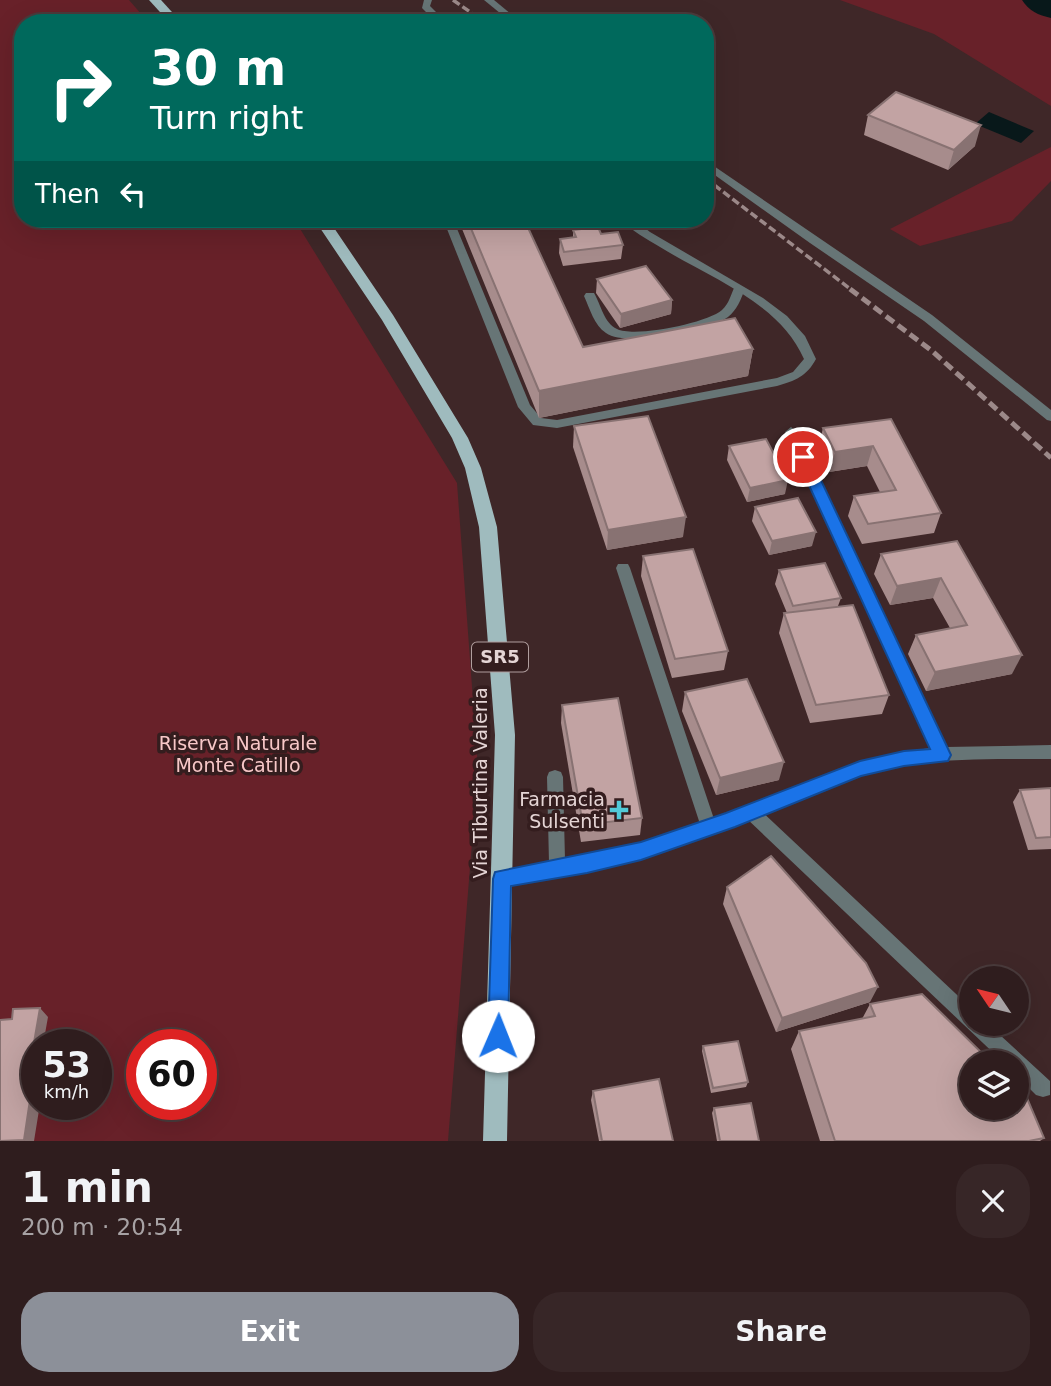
<!DOCTYPE html>
<meta charset="utf-8">
<style>
body{margin:0;font-family:"DejaVu Sans",sans-serif;background:#372627;color:#f1f3f6;height:100vh;display:flex;flex-direction:column;font-size:26px;white-space:nowrap}
*{box-sizing:border-box;margin:0}
p{font-size:23px;color:#a7a2a4}
.icon{flex:none;width:38px;height:38px;fill:none;stroke:currentColor;stroke-width:2;stroke-linecap:round;stroke-linejoin:round}
.map{position:relative;height:1141px;overflow:hidden}
.panel{display:flex;flex-direction:column;background:#2f1d1e;flex:1}
.panel>*{flex:none}
.top-card{position:absolute;left:14px;top:14px;width:700px;height:214px;border-radius:28px;box-shadow:0 7px 28px #0002,0 0 0 2px #4a3b3c;background:#00695c;color:#fff;overflow:hidden}
.needle{width:46px;rotate:305deg}
.controls{position:absolute;left:959px;top:966px;display:grid;gap:14px}
.controls a{display:grid;place-items:center;width:70px;height:70px;border-radius:50%;background:#2f1d1e;box-shadow:0 7px 28px #0002,0 0 0 2px #4a3b3c;font-size:35px}
.speed{position:absolute;left:21px;top:1029px;display:flex;gap:14px;font-size:35px;font-weight:700;text-align:center}
.speed>*{display:grid;place-content:center;width:91px;height:91px;border-radius:50%;background:#2f1d1e;box-shadow:0 7px 28px #0002,0 0 0 2px #4a3b3c;line-height:1}
.speed small{font-size:18px;font-weight:400}
.speed .limit{border:10px solid #d22;background:#fff;color:#111}
.pin{position:absolute;display:grid;place-items:center;width:60px;height:60px;color:#fff;margin:-30px;border:4px solid #fff;border-radius:50%;box-shadow:0 2px 7px #0007}
.me{position:absolute;width:77px;margin:-38px;rotate:1deg;stroke-linejoin:round;filter:drop-shadow(0 0 5px #0008)}
.turn{display:flex;align-items:center;gap:24px;height:147px;padding:0 21px;font-size:32px}
.turn .icon{width:91px;height:91px;stroke-width:2.5}
.turn b{display:block;font-size:49px;line-height:60px}
.then{display:flex;align-items:center;height:66px;padding:0 21px;background:#0003;gap:14px;font-size:26px}
.round{display:grid;place-items:center;flex:none;width:74px;height:74px;border-radius:28px;background:#372627}
.overview{display:flex;align-items:center;justify-content:space-between;height:119px;padding:0 21px}
h1{font-size:42px;font-weight:700;line-height:52px}
.primary-button{display:flex;gap:14px;margin-top:auto;padding:14px 21px}
.primary-button a{flex:1;height:80px;border-radius:28px;background:#8c9099;color:#fff;font-size:28px;font-weight:700;line-height:80px;text-align:center}
.primary-button a+a{background:#372627;color:#f1f3f6}
.map>svg:first-child{display:block}
</style>
<div class="map">
<svg width="1051" height="1141" viewBox="0 0 1051 1141">
<rect width="100%" height="100%" fill="#3f2728"/>
<!-- green -->
<g fill="#682129" fill-rule="evenodd">
<path d="M 0,0 L 129,0 L 149,23 L 23,23 L 23,219 L 294,219 L 457,483 L 478,768 L 448,1141 L 0,1141 ZM 37,1045 L 96,1045 L 96,1104 L 37,1104 ZM 142,1045 L 201,1045 L 201,1104 L 142,1104 Z"/>
<polygon points="840,0 1051,0 1051,106 934,34"/>
<polygon points="1051,147 1051,181 1012,221 920,246 890,229"/>
</g>
<!-- water -->
<polygon fill="#08181a" points="989,112 1034,131 1021,143 975,124"/>
<g fill="none" stroke-linecap="round" stroke-linejoin="round">
<!-- river -->
<path fill="#08181a" fill-rule="evenodd" d="M 1022,0 L 1051,0 L 1051,18 C 1038,15 1029,11 1022,0 Z"/>
<!-- service -->
<g fill="#677576" fill-rule="evenodd">
<path d="M 739,285 L 745,289 C 741,299 737,310 728,317 C 708,331 627,348 606,333 C 594,325 590,309 584,296 L 586,293 L 594,293 C 601,305 604,323 617,329 C 635,338 707,323 722,310 C 729,304 731,294 735,286 Z"/>
<polygon points="751,805 757,807 971,1008 971,1024 988,1024 1050,1081 1050,1095 1043,1097 1036,1095 1017,1076 1017,1062 1003,1062 745,817 743,812 745,807"/>
</g>
<!-- minor -->
<g fill="#677576" fill-rule="evenodd">
<polygon points="424,0 432,0 430,6 447,23 437,23 422,8"/>
<polygon points="484,0 494,0 522,23 512,23"/>
<polygon points="705,160 932,315 1051,410 1051,421 1047,420 924,321 810,243 705,168"/>
<path d="M 443,219 L 453,219 L 530,405 L 541,418 L 557,420 L 777,378 L 793,372 L 804,359 C 779,302 710,278 660,247 C 647,239 631,231 621,219 L 633,219 L 650,232 L 763,298 L 787,316 L 805,336 L 816,359 C 807,376 795,381 777,386 L 557,428 L 533,425 L 518,407 Z"/>
<path d="M 791,427 L 797,432 L 946,747 L 1051,745 L 1051,759 C 996,759 941,757 887,769 C 827,783 771,813 713,834 C 644,859 573,874 502,887 L 496,884 L 494,879 L 496,874 L 549,863 L 547,777 L 549,772 L 555,770 L 561,772 L 563,777 L 565,860 L 645,841 L 700,824 L 616,568 L 618,564 L 628,564 L 630,568 L 714,819 C 786,793 854,756 931,748 L 785,432 Z"/>
</g>
<!-- primary -->
<g fill="#9fbbbe" fill-rule="evenodd">
<polygon points="149,0 161,0 182,23 170,23"/>
<polygon points="314,219 328,219 393,315 468,438 481,468 497,527 515,735 507,1141 483,1141 495,735 479,527 465,468 452,438 382,320"/>
</g>
<!-- rail-far1 -->
<g stroke="#9c8989" stroke-width="3.5" stroke-dasharray="8 3.5" stroke-linecap="butt">
<polyline points="453,0 486,23"/>
<polyline points="705,178 853,291"/>
</g>
<!-- rail -->
<polyline stroke="#9c8989" stroke-width="5" stroke-dasharray="10 5" stroke-linecap="butt" points="850,289 932,351 1051,458"/>
</g>
<!-- wall -->
<g fill="#a78c8c">
<polygon points="868,115 975,146 948,170 864,135"/>
<polygon points="458,219 524,219 583,347 753,349 748,376 539,418"/>
<polygon points="535,219 588,219 536,224"/>
<polygon points="573,230 601,234 623,245 621,259 563,266 559,253 560,239 573,237"/>
<polygon points="597,279 672,300 671,314 620,328 596,293"/>
<polygon points="891,419 941,513 934,533 862,544 848,516 854,496 880,492 867,466 829,472 818,449 823,428"/>
<polygon points="574,426 683,537 607,550 573,447"/>
<polygon points="729,446 785,494 747,502 727,460"/>
<polygon points="755,507 812,546 769,555 752,521"/>
<polygon points="957,541 1012,674 926,691 908,654 916,635 950,628 933,598 890,605 874,574 881,554"/>
<polygon points="643,556 728,651 724,670 672,678 641,576"/>
<polygon points="779,570 841,598 838,606 889,695 882,714 810,723 779,633 784,613 787,613 775,584"/>
<polygon points="685,692 779,780 716,795 682,711"/>
<polygon points="562,705 642,818 640,835 581,842 561,723"/>
<polygon points="1051,788 1051,849 1028,850 1013,802 1020,790"/>
<polygon points="727,887 870,1002 776,1032 723,904"/>
<polygon points="870,1004 1044,1138 1040,1141 820,1141 791,1049 799,1031 862,1019"/>
<polygon points="703,1046 748,1082 746,1087 711,1093 702,1051"/>
<polygon points="593,1091 673,1141 599,1141 591,1100"/>
<polygon points="714,1108 759,1141 717,1141 712,1113"/>
</g>
<!-- shaded-wall -->
<g fill="#887272">
<polygon points="981,125 975,146 948,170 954,150"/>
<polygon points="672,300 671,314 620,328 621,314"/>
<polygon points="753,349 748,376 539,418 539,391"/>
<polygon points="873,446 867,466 829,472 835,452"/>
<polygon points="788,480 785,494 747,502 750,488"/>
<polygon points="686,517 683,537 607,550 608,530"/>
<polygon points="816,532 812,546 769,555 772,541"/>
<polygon points="941,578 933,598 890,605 897,586"/>
<polygon points="1022,655 1012,674 926,691 935,672"/>
<polygon points="784,762 779,780 716,795 720,778"/>
<polygon points="878,987 870,1002 776,1032 782,1018"/>
<polygon points="40,1008 48,1017 43,1045 37,1045 37,1104 40,1104 34,1141 25,1141 24,1140 31,1060"/>
</g>
<!-- building -->
<g fill="#c2a3a3" stroke="#887272" stroke-width="2">
<polygon points="896,92 981,125 954,150 868,115"/>
<polygon points="467,219 524,219 583,347 735,318 753,349 539,391"/>
<polygon points="598,227 601,234 618,232 623,245 564,252 560,239 576,237 573,230"/>
<polygon points="646,266 672,300 621,314 597,279"/>
<polygon points="648,416 686,517 608,530 574,426"/>
<polygon points="891,419 941,513 868,524 854,496 896,490 873,446 835,452 823,428"/>
<polygon points="766,439 788,480 750,488 729,446"/>
<polygon points="798,498 816,532 772,541 755,507"/>
<polygon points="957,541 1022,655 935,672 916,635 967,625 941,578 897,586 881,554"/>
<polygon points="693,549 728,651 675,659 643,556"/>
<polygon points="825,563 841,598 793,606 779,570"/>
<polygon points="853,605 889,695 816,705 784,613"/>
<polygon points="747,679 784,762 720,778 685,692"/>
<polygon points="618,698 642,818 583,825 562,705"/>
<polygon points="1051,788 1051,837 1036,838 1020,790"/>
<polygon points="771,856 866,963 878,987 782,1018 727,887"/>
<polygon points="922,994 991,1062 971,1062 971,1108 1017,1108 1017,1088 1027,1098 1044,1138 1029,1141 835,1141 799,1031 875,1016 870,1004"/>
<polygon points="40,1008 31,1060 36,1060 24,1140 0,1141 0,1020 12,1019 13,1009"/>
<polygon points="738,1041 748,1082 713,1088 703,1046"/>
<polygon points="659,1079 673,1141 602,1141 593,1091"/>
<polygon points="751,1103 759,1141 720,1141 714,1108"/>
</g>
<!-- route -->
<polygon fill="#1a73e8" stroke="#114b97" stroke-width="2" points="803,451 810,457 951,755 948,761 904,766 861,776 735,827 641,860 587,873 511,886 508,1036 505,1043 498,1046 491,1043 488,1036 493,879 495,872 641,842 726,813 860,761 904,751 930,749 796,457"/>
<!-- markers -->
<path fill="#52cbd8" stroke="#341d1e" stroke-width="2.5" d="M615.5 799.5h7v7h7v7h-7v7h-7v-7h-7v-7h7z"/>
<g text-anchor="middle" stroke-width="7" stroke-linejoin="round" paint-order="stroke">
<!-- shield labels -->
<rect fill="#341d1e" stroke="#b09e9e" stroke-width="2" x="472" y="642.5" width="56" height="29" rx="5"/>
<g font-size="18" font-weight="bold" fill="#e5d5d5">
<text x="500" y="663">SR5</text>
</g>
<!-- park labels -->
<g font-size="19" fill="#f7c7c7" stroke="#341d1e">
<text x="238" y="750">Riserva Naturale<tspan x="238" dy="22">Monte Catillo</tspan></text>
</g>
<!-- street labels -->
<g font-size="19" fill="#e5d5d5" stroke="#341d1e">
<text transform="translate(480 783) rotate(-90)" y="7">Via Tiburtina Valeria</text>
</g>
<!-- poi labels -->
<g font-size="19" fill="#e5d5d5" stroke="#341d1e" text-anchor="end">
<text x="605" y="806">Farmacia<tspan x="605" dy="22">Sulsenti</tspan></text>
</g>
</g>
</svg>
<div class="controls">
<a><svg class="needle" viewBox="-14 -14 28 28"><path d="M0-13l5 13h-10z" fill="#e53935"/><path d="M0 13l5-13h-10z" fill="#a7a2a4"/></svg></a>
<a><svg class="icon" aria-label="layers" viewBox="0 0 24 24"><path d="M12 4l9 5-9 5-9-5zM3 14l9 5 9-5"/></svg></a>
</div>
<div class="speed"><div>53<small>km/h</small></div><div class="limit">60</div></div>
<div class="pin" style="left:803px;top:457px;background:#d93025"><svg class="icon" aria-label="arrive" viewBox="0 0 24 24"><path d="M6 21V4h12l-3 4 3 4H6"/></svg></div>
<svg class="me" style="left:498px;top:1036px" viewBox="-20 -20 40 40"><circle r="19" fill="#fff"/><path d="M0-13L10 11 0 6-10 11z" fill="#1a73e8"/></svg>
<div class="top-card">
<div class="turn"><svg class="icon" aria-label="right" viewBox="0 0 24 24"><path d="M7 20v-9h11M14 6l5 5-5 5"/></svg><div><b>30 m</b>Turn right</div></div>
<div class="then">Then<svg class="icon" aria-label="left" viewBox="0 0 24 24"><path d="M17 20v-9H6M10 6l-5 5 5 5"/></svg></div>
</div>
</div>
<section class="panel">
<div class="overview"><div><h1>1 min</h1><p>200 m · 20:54</p></div><a class="round"><svg class="icon" aria-label="close" viewBox="0 0 24 24"><path d="M6 6l12 12M18 6L6 18"/></svg></a></div>
<div class="primary-button"><a>Exit</a><a>Share</a></div>
</section>
